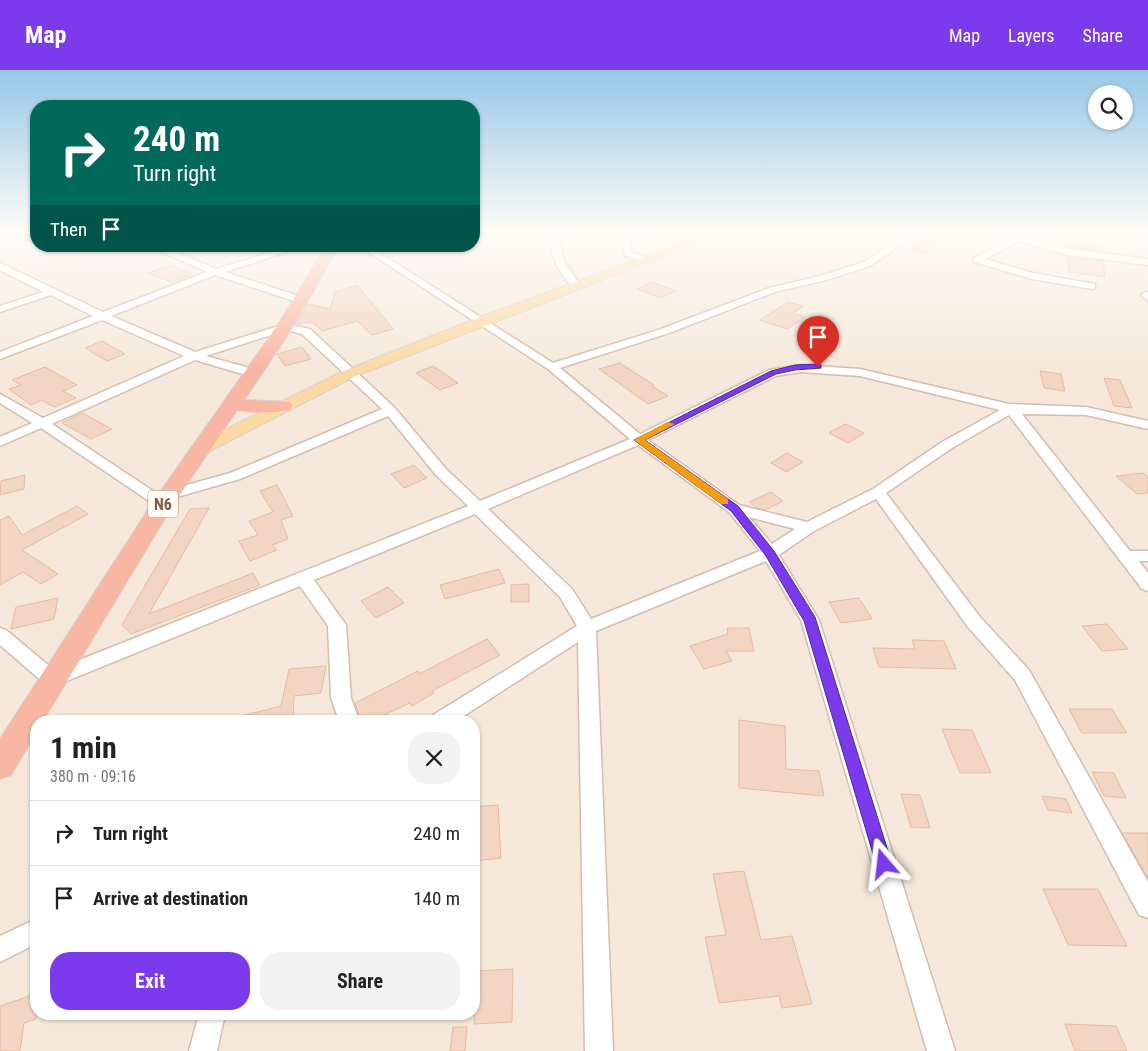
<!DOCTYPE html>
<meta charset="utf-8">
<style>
body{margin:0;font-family:"Roboto Condensed",sans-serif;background:#f2f2f2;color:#222;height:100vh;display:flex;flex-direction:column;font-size:19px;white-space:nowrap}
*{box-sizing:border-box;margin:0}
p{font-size:16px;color:#767676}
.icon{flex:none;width:28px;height:28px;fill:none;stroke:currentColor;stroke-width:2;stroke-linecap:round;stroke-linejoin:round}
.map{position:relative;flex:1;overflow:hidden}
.side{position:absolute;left:30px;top:645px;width:450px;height:305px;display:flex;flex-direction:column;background:#fff;border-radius:20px;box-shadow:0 1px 4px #0004}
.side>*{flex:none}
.hud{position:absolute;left:30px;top:30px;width:450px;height:152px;border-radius:20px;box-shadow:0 1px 4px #0004;background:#00695c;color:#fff;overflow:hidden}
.tools{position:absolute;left:1088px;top:15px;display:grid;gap:10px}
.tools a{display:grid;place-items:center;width:45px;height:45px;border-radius:50%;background:#fff;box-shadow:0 1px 4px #0004;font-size:25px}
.pin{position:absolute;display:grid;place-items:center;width:42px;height:42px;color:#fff;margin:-51px -21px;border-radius:50% 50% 50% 0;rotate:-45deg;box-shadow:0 0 5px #0007}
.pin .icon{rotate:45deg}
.me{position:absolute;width:55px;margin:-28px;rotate:343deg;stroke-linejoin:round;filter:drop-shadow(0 0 4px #0008)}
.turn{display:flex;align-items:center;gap:18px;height:105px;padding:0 20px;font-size:22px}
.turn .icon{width:65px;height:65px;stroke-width:2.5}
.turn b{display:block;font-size:35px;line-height:42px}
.then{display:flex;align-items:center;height:48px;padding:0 20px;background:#0003;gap:10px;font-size:19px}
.round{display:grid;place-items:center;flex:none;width:52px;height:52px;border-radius:20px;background:#f2f2f2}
.head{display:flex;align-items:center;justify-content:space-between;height:85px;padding:0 20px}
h1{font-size:30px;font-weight:700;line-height:38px}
.primary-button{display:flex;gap:10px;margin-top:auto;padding:10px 20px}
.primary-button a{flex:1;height:58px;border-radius:20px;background:#7c3aed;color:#fff;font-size:20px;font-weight:700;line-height:58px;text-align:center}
.primary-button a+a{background:#f2f2f2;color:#222}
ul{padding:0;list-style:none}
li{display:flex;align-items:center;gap:15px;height:65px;padding:0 20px;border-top:1px solid #e0e0e0}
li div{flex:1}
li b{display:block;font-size:19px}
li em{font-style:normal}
header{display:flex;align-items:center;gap:30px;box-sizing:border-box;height:70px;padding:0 25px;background:#7c3aed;color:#fff}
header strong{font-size:24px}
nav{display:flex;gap:28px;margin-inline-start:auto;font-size:18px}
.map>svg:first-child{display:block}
</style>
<header>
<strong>Map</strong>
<nav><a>Map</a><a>Layers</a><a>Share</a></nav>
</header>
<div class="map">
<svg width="1148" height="981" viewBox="0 0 1148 981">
<rect width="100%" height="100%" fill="#fdf6ec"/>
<!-- residential -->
<path fill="#f5e8da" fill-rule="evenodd" d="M 0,163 L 36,163 L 36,176 L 474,176 L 474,163 L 1148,163 L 1148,981 L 0,981 ZM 36,651 L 474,651 L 474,944 L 36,944 Z"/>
<!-- building -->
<g fill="#f3d5c3" stroke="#e6bba3">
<polygon points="927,163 945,163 926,183 910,180"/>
<polygon points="1068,174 1101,177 1101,181 1069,177"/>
<polygon points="1068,188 1103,191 1105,207 1069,202"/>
<polygon points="170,195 193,204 172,212 148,203"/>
<polygon points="652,212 676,221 661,228 637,219"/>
<polygon points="357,215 393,259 372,265 357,251 322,261 312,252 297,254 308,234 330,239 335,222"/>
<polygon points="788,232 803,236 793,243 805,247 787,259 760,250"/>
<polygon points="102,271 125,284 107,291 85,278"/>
<polygon points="302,277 311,289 285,296 277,284"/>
<polygon points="620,293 654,315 652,316 668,326 648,334 599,299"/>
<polygon points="433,296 442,302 458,313 440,320 416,303"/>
<polygon points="45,297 77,315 63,321 76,328 54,337 42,330 31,335 9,319 21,315 12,310"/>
<polygon points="1040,301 1061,304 1065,321 1044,318"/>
<polygon points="1104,308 1120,310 1132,338 1114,336"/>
<polygon points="82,343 112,359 91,369 62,353"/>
<polygon points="845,354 864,363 848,373 829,363"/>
<polygon points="787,383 803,392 786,402 771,393"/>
<polygon points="414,395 427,408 404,418 391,404"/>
<polygon points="1143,403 1148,407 1148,423 1137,424 1116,406"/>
<polygon points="25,405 24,419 0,425 1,411"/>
<polygon points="277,415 293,446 281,450 288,469 272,475 277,480 250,491 239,471 258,465 249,451 273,442 260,421"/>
<polygon points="771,422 783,431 765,440 757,438 749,432"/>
<polygon points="77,436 88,444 22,480 58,504 41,514 23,502 0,515 0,450 9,446 22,465"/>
<polygon points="209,438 149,544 253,503 260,515 131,564 122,555 190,439"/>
<polygon points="499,499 505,513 445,529 440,515"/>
<polygon points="529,514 529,532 511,532 511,515"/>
<polygon points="388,517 404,533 376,548 361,531"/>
<polygon points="58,528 54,549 11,559 16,537"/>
<polygon points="859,528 872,549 841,553 829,532"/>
<polygon points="1107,554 1128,579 1102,581 1082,556"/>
<polygon points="727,558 749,558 754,581 726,581 732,591 704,599 690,576 728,564"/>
<polygon points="487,569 500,585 432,621 434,623 412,636 410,633 371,651 361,651 355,633 418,601 419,604"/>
<polygon points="912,570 944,571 956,599 879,597 873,578 915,579"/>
<polygon points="326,596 321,623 294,626 293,651 239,651 238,647 281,636 289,599"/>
<polygon points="1069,639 1112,639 1127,663 1082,663"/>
<polygon points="739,650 785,656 786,699 819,701 824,726 739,718"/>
<polygon points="942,659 972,660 991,703 960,703"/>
<polygon points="1092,702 1114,703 1126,728 1104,726"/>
<polygon points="901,724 920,725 930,758 911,757"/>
<polygon points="1042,726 1066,729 1072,743 1048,740"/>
<polygon points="498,735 501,788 474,791 474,737"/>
<polygon points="1122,763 1148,763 1148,808"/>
<polygon points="744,801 761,870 792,866 812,934 782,938 779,926 719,933 705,867 726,865 713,804"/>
<polygon points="1043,819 1098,819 1127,876 1068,875"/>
<polygon points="513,899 512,952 474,954 474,901"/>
<polygon points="36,924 36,949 24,953 20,981 0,981 0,936"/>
<polygon points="1065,954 1116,956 1127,981 1075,981"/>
<polygon points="453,957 467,957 465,981 450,981"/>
</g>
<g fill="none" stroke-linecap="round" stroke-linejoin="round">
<!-- minor casing -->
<g stroke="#d1beb0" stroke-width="3">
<g id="minor">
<rect x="0" y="163" width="36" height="6"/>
<path d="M 549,163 L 557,163 L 564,191 L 581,216 L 579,218 L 573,218 C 558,202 550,184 549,163 Z"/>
<polygon points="622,163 630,163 631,182 648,188 648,192 642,192 624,185"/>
<path d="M 909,163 L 919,163 L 870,196 L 826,210 L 775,222 L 669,263 L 560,298 L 640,364 L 769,300 L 801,295 L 860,299 L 1009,334 L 1086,337 L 1148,351 L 1148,359 L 1086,345 L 1022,344 L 1130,481 L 1148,481 L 1148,491 L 1139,491 L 1148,503 L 1148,521 L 1142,519 L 1009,345 L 952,378 L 886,423 L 980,547 L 1029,600 L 1148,812 L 1148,848 L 1139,845 L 1015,610 L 968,557 L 876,429 L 814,461 L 779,485 L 819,550 L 955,981 L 927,981 L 801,550 L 766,491 L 596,561 L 613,981 L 585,981 L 578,572 L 456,651 L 430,651 L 433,645 L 577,556 L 560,527 L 475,444 L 314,510 L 346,555 L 351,628 L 359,651 L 339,651 L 331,628 L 328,556 L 300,516 L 52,617 L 45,614 L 0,575 L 0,558 L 6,560 L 54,600 L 468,436 L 436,405 L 388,346 L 240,409 L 170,429 L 165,427 L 163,424 L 165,421 L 230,403 L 382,339 L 302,264 L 286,260 L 206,286 L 257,300 L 257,306 L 249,306 L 195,290 L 52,354 L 168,431 L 170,434 L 168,437 L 158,437 L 41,358 L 0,376 L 0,367 L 32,353 L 0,333 L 0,324 L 43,348 L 184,286 L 102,250 L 0,289 L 0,282 L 93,246 L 51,225 L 0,242 L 0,236 L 43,222 L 0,200 L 0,193 L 103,242 L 207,202 L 149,176 L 161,176 L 216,199 L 291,176 L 305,176 L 225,202 L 305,228 L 305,232 L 297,232 L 215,205 L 111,246 L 195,282 L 285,254 L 310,259 L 394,337 L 446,399 L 480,431 L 630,369 L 548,299 L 359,176 L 369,176 L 553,293 L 661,259 L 769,218 L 820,206 L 864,192 ZM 801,302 L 860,306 L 1000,340 L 942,372 L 873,419 L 807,452 L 739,435 L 648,370 L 776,306 ZM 638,375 L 729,442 L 760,481 L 591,549 L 572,519 L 488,439 ZM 749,447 L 795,459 L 772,474 Z"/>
<polygon points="1012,163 1031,163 1026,167 1069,179 1148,189 1148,195 1068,185 1019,171 985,189 1033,203 1095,214 1095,218 1092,219 1032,209 974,192 974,188 1011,168 1008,166"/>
<polygon points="1113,163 1148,163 1148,169 1117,166"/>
<polygon points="1146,222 1148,222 1148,231 1141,225"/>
<polygon points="36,849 36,874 0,892 0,866"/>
<polygon points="199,944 225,944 217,981 189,981"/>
</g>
</g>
<!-- major casing -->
<g stroke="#dad1cd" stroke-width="2">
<polygon id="major" points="710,163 724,163 356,306 206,383 194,383 192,379 194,375 346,300 475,249"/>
</g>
<!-- highway casing -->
<g stroke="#dad1cd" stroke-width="2">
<path id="highway" d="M 326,176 L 339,176 L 293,257 L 244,330 L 290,332 L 292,336 L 290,340 C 272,344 254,342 237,340 L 173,435 L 43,651 L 36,651 L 36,663 L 11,705 L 0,709 L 0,669 L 155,429 L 277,256 Z"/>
</g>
<!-- minor -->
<use href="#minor" fill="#fff" fill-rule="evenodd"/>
<!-- major -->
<use href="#major" fill="#fbd9a5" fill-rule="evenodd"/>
<!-- highway -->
<use href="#highway" fill="#f7b7a3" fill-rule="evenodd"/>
</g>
<!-- sky -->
<linearGradient id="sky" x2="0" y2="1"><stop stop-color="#97c7e8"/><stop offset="0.54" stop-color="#fefbf6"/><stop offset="1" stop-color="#fefbf6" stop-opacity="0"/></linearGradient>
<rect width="1148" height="300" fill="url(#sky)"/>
<!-- route -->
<polygon fill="#7c3aed" stroke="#51269a" points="818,294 821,295 821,298 795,300 776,304 645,370 738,436 774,481 815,547 892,794 890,799 884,802 878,799 876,794 804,551 766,486 731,441 634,370 771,301 795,295"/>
<!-- slow -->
<polygon fill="#f59e0b" points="667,352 675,354 645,370 728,429 728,434 721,434 634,370"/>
<g text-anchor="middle" stroke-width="4.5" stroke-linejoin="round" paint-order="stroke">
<!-- shield labels -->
<rect fill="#fffaf3" stroke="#a28b7f" stroke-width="1" x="148" y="420.5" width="30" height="27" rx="4"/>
<g font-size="16" font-weight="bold" fill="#7a5c4d">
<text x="163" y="440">N6</text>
</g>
</g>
</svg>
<div class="tools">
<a><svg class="icon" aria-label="search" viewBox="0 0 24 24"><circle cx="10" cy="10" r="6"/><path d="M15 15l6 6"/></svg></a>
</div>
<div class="pin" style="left:818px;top:297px;background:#d93025"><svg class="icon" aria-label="arrive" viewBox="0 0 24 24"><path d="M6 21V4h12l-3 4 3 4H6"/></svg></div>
<svg class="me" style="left:884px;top:794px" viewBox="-20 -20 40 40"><path d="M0-17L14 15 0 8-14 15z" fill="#7c3aed" stroke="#fff" stroke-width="4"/></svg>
<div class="hud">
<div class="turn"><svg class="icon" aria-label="right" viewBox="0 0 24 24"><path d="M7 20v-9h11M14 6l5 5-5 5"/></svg><div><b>240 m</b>Turn right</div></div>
<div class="then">Then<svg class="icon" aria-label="arrive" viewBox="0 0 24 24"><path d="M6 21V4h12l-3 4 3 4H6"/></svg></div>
</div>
<section class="side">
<div class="head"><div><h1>1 min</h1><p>380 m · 09:16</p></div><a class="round"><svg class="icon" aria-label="close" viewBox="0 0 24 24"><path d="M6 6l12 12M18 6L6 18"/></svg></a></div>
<ul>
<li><svg class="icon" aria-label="right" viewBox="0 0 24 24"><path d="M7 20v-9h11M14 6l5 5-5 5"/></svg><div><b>Turn right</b></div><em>240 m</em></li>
<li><svg class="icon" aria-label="arrive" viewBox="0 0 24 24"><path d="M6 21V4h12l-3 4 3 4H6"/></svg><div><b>Arrive at destination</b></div><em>140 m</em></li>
</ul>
<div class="primary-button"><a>Exit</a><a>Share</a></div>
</section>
</div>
